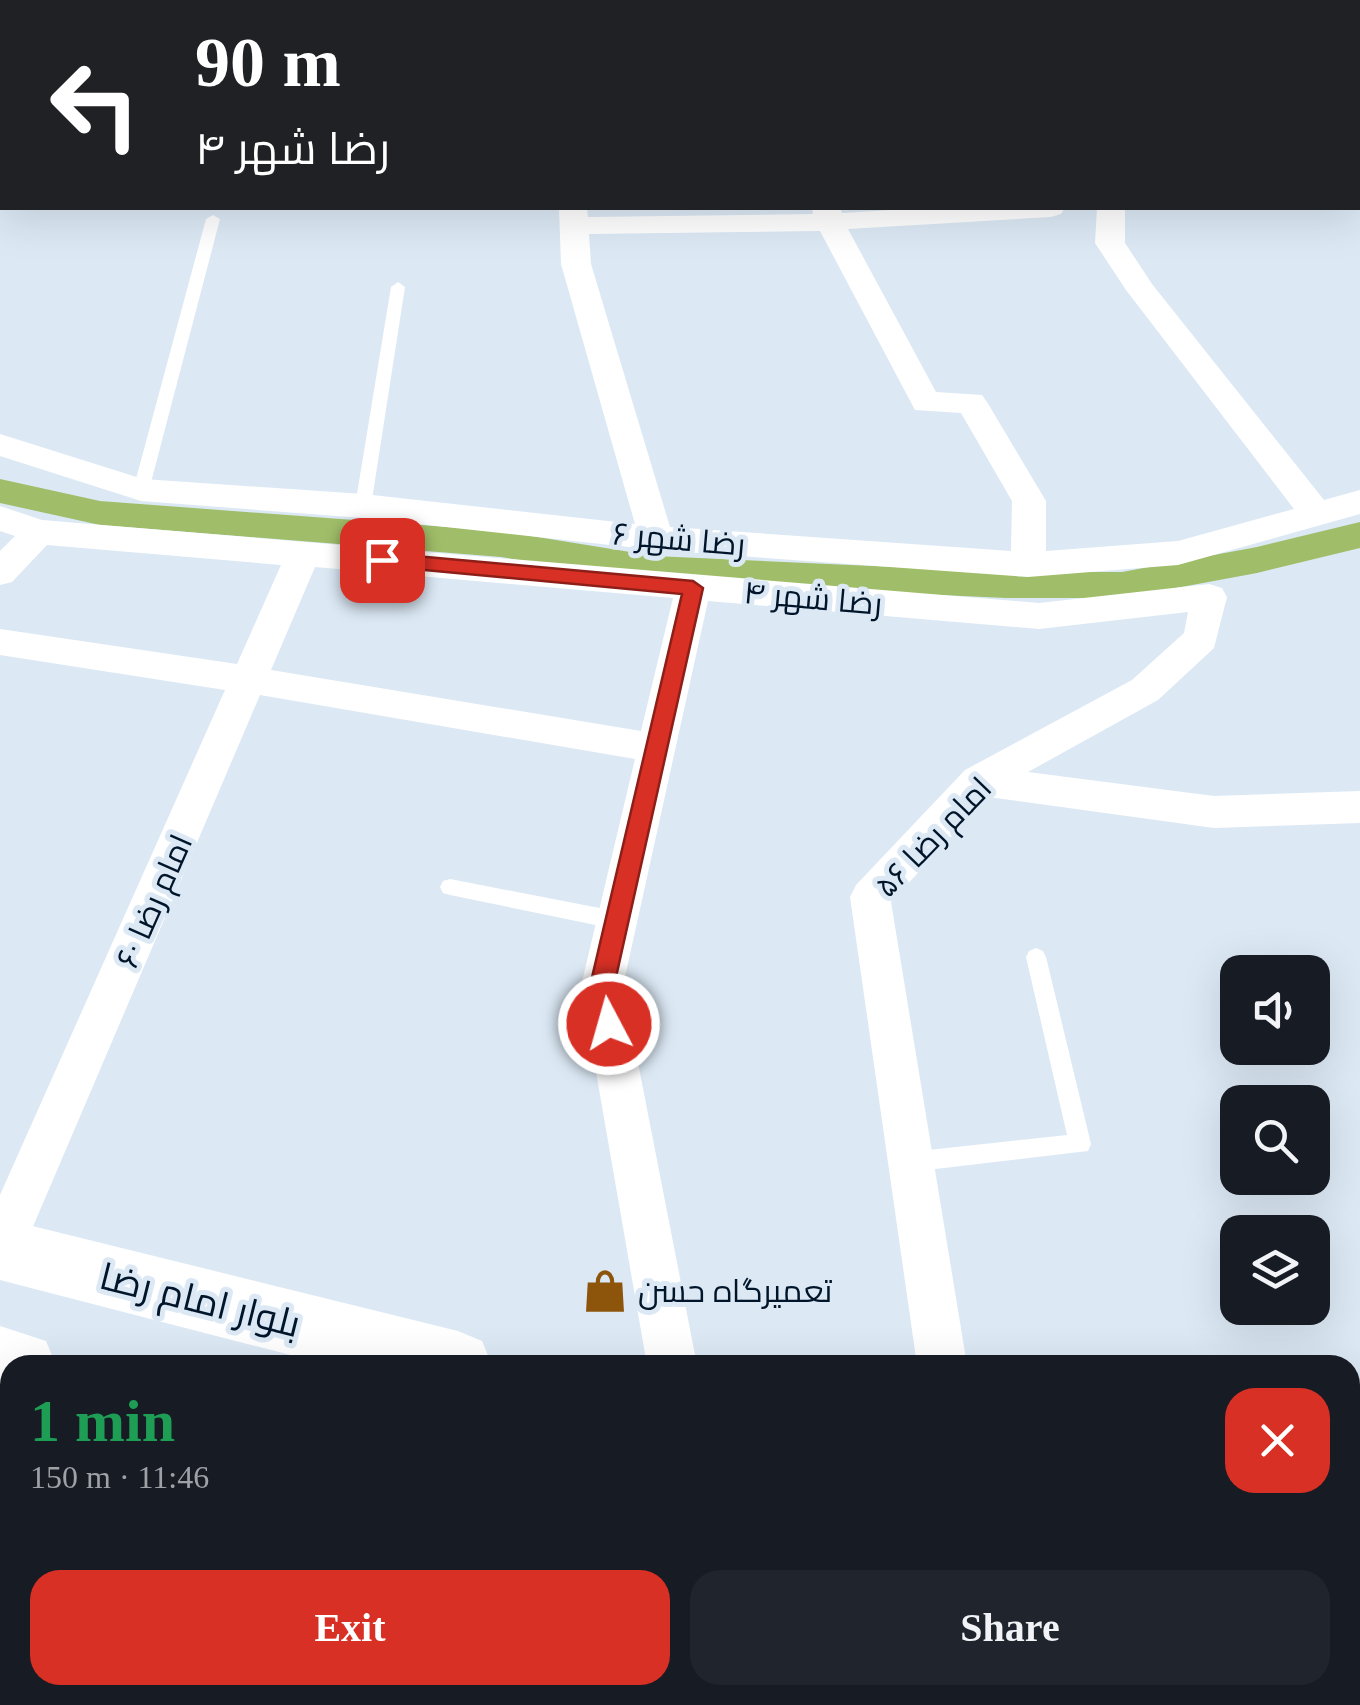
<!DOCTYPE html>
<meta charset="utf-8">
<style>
body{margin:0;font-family:"Times New Roman",Cairo,serif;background:#20242c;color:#f1f3f6;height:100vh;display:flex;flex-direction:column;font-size:38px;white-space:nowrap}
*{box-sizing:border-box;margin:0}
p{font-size:32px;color:#9ea1a6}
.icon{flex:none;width:55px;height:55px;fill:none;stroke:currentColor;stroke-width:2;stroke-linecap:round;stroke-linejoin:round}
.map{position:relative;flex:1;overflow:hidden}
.side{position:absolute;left:0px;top:1355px;width:1360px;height:350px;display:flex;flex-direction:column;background:#171b24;border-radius:30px 30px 0 0;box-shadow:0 10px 40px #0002}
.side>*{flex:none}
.top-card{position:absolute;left:0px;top:0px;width:1360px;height:210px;box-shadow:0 10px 40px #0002;background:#202124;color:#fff;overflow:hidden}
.buttons{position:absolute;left:1220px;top:955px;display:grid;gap:20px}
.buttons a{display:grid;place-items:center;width:110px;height:110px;border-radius:20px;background:#171b24;box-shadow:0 10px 40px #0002;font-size:50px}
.pin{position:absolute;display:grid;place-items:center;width:85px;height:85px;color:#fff;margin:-42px;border-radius:20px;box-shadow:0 5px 15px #0006}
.me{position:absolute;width:110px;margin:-55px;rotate:354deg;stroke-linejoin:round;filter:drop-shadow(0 0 8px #0008)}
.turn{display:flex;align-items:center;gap:35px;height:210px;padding:0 30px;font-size:45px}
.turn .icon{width:130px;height:130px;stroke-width:2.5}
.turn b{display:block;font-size:70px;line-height:85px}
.round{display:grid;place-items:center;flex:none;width:105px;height:105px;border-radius:30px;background:#20242c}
.summary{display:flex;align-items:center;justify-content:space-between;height:170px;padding:0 30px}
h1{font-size:60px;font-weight:700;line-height:75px;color:#1e9e55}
.cta{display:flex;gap:20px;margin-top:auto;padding:20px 30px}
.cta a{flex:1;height:115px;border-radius:30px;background:#d93025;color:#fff;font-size:40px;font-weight:700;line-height:115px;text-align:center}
.cta a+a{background:#20242c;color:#f1f3f6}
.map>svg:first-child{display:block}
</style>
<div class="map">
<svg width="1360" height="1705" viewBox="0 0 1360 1705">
<rect width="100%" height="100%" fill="#dce9f5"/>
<!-- green -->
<polygon fill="#fabbc8" points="376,1695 779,1695 816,1705 355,1705"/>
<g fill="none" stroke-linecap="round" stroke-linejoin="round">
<!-- canal -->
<polygon fill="#a0be69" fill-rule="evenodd" points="0,479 100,501 501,531 655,556 1006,572 1122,572 1257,547 1360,522 1360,548 1257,573 1122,598 1006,598 655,582 501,557 100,525 0,503"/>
<!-- lane -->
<g fill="#fff" fill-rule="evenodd">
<polygon points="0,32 2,33 2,47 0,46"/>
<polygon points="213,215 220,219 149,490 141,496 133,490 206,219"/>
<polygon points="398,282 405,287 371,506 363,512 355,506 391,287"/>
<polygon points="450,879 615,911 622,914 625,920 622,926 615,929 450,895 443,893 440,887 443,881"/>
<polygon points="1036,948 1043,951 1046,957 1091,1144 1088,1151 910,1172 902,1169 899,1162 902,1155 910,1152 1067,1135 1026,957 1029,951"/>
</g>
<!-- street -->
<g fill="#fff" fill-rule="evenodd">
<rect x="90" y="0" width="24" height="2"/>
<path d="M 559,208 L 587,208 L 588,217 L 813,214 L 812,208 L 840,208 L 842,213 L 923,208 L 1065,208 L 1061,214 L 1051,217 L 848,229 L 936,392 L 982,395 L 987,402 L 1046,501 L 1046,551 L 1178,541 L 1294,509 L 1126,290 L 1095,243 L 1097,208 L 1125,208 L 1125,243 L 1152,284 L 1324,500 L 1360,490 L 1360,514 L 1178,565 L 1028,577 L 656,550 L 363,518 L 141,501 L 0,456 L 0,434 L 143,479 L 363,494 L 635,524 L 561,264 ZM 820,231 L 915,410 L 961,413 L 1012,501 L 1011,551 L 670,527 L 591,264 L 589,234 Z"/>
<path d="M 0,506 L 42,520 L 1039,603 L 1209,584 L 1222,588 L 1227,597 L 1214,648 L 1158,700 L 1028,772 L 1214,796 L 1360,791 L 1360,823 L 1214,828 L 988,797 L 891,902 L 967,1365 L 917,1365 L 850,897 L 856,885 L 965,770 L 1132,680 L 1184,633 L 1188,612 L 1039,629 L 708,601 L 623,986 L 697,1365 L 647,1365 L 581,986 L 635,759 L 260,695 L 17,1264 L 0,1270 L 0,1195 L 225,690 L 0,655 L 0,629 L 237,664 L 281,565 L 47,545 L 12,582 L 0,585 L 0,551 L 15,536 L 0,531 ZM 315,567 L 673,598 L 641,731 L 271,670 Z"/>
<polygon points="204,1695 270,1695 266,1705 199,1705"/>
<polygon points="838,1695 892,1695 892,1705 836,1705"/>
</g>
<!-- primary -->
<g fill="#fff" fill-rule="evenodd">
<polygon points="0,1218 458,1331 482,1341 492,1365 329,1365 0,1280"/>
<polygon points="0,1326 46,1341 56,1365 10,1365 10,1395 0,1392"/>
<polygon points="1350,1552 1360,1554 1360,1626 1350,1624"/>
<polygon points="1350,1677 1360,1696 1360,1705 1256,1705 1252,1695 1350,1695"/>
</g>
</g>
<!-- route -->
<polygon fill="#d93025" stroke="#8d1f18" stroke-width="2.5" points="382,553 693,581 703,588 614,986 621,1024 617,1032 609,1035 600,1032 590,986 682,594 382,566 372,560"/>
<!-- icons -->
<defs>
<g id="shop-bare" transform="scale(3.45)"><path d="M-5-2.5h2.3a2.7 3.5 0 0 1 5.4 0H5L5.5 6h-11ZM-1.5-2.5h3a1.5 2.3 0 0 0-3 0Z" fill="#8d550c" stroke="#dce9f5" stroke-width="2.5" paint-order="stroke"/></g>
</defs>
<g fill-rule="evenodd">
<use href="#shop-bare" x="605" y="1291"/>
</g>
<g text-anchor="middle" stroke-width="10" stroke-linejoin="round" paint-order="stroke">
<!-- street labels -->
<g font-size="32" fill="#00152a" stroke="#dce9f5">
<text transform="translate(679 539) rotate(5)" y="11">رضا شهر ۶</text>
<text transform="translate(813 598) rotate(5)" y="11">رضا شهر ۴</text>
<text transform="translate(933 837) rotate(-46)" y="11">امام رضا ۵۶</text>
<text transform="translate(154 901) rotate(-66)" y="11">امام رضا ۶۰</text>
</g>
<!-- poi labels -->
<g font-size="32" fill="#00152a" stroke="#dce9f5" text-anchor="start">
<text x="638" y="1302">تعمیرگاه حسن</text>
</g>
<!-- near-street labels -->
<g font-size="38" fill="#00152a" stroke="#dce9f5">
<text transform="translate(200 1300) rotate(14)" y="13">بلوار امام رضا</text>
</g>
</g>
</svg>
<div class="buttons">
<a><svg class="icon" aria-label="sound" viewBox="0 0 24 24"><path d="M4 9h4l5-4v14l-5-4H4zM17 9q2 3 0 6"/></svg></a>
<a><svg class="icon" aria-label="search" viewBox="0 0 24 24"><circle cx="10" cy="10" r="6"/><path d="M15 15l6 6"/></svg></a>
<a><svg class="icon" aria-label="layers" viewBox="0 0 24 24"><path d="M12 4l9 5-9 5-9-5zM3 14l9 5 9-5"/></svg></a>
</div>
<div class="pin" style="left:382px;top:560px;background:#d93025"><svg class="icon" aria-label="arrive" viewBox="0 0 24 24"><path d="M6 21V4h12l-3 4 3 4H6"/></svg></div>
<svg class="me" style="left:609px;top:1024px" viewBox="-20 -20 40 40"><circle r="17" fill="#d93025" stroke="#fff" stroke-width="3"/><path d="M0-11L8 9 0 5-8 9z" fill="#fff"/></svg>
<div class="top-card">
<div class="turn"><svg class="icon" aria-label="left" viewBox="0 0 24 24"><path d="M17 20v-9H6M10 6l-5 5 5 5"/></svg><div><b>90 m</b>رضا شهر ۴</div></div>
</div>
<section class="side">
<div class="summary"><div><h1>1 min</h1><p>150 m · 11:46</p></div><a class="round" style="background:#d93025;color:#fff"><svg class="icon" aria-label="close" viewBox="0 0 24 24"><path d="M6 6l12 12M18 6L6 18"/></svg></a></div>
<div class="cta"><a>Exit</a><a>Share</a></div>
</section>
</div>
